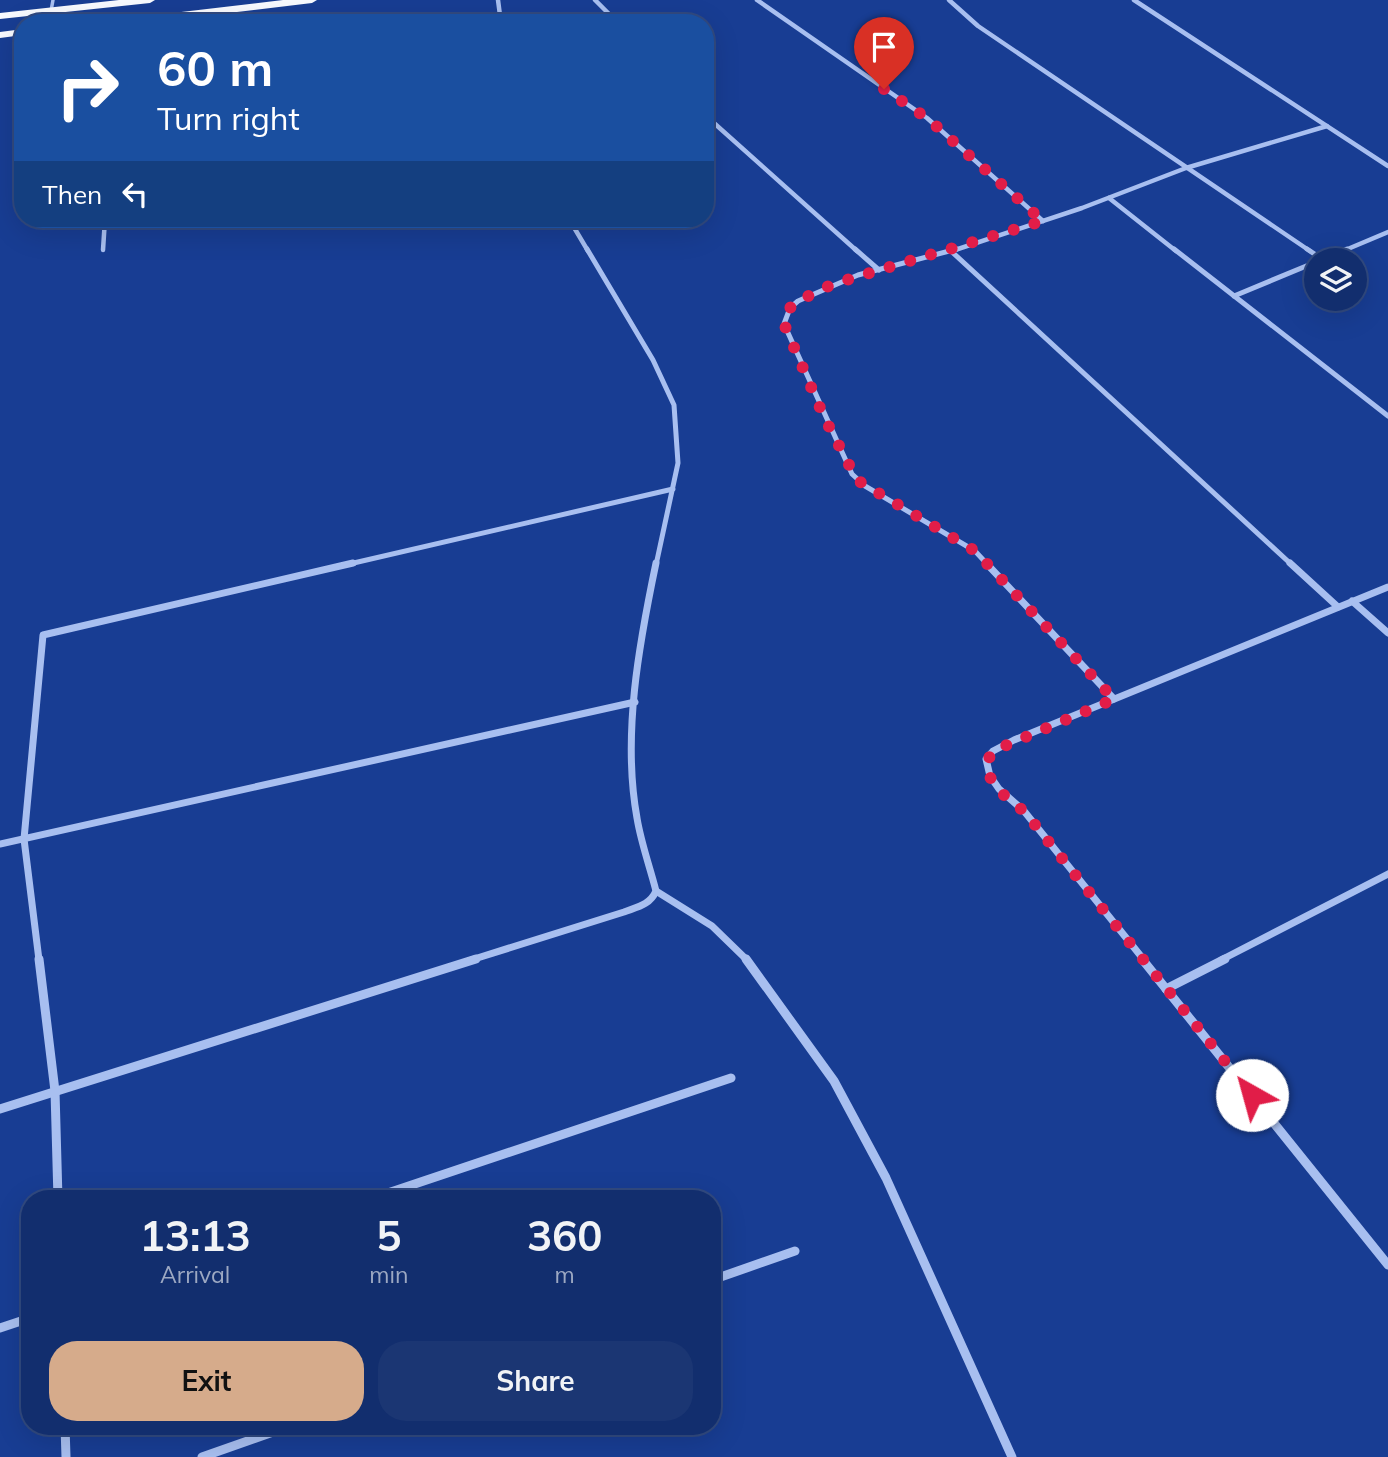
<!DOCTYPE html>
<style>
body{margin:0;font-family:Mulish,sans-serif;background:#1b3673;color:#f1f3f6;height:100vh;display:flex;flex-direction:column;font-size:26px;white-space:nowrap}
*{box-sizing:border-box;margin:0}
p{font-size:23px;color:#9ca8c2}
.icon{flex:none;width:38px;height:38px;fill:none;stroke:currentColor;stroke-width:2;stroke-linecap:round;stroke-linejoin:round}
.map{position:relative;flex:1;overflow:hidden}
.panel{position:absolute;left:21px;top:1190px;width:700px;height:245px;display:flex;flex-direction:column;background:#122e6e;border-radius:28px;box-shadow:0 7px 28px #0002,0 0 0 2px #314a81}
.panel>*{flex:none}
.guide{position:absolute;left:14px;top:14px;width:700px;height:214px;border-radius:28px;box-shadow:0 7px 28px #0002,0 0 0 2px #314a81;background:#1a4fa0;color:#fff;overflow:hidden}
.buttons{position:absolute;left:1304px;top:248px;display:grid;gap:14px}
.buttons a{display:grid;place-items:center;width:63px;height:63px;border-radius:50%;background:#122e6e;box-shadow:0 7px 28px #0002,0 0 0 2px #314a81;font-size:35px}
.pin{position:absolute;display:grid;place-items:center;width:60px;height:60px;color:#fff;margin:-72px -30px;border-radius:50% 50% 50% 0;rotate:-45deg;box-shadow:0 0 7px #0007}
.pin .icon{rotate:45deg}
.me{position:absolute;width:77px;margin:-38px;rotate:322deg;stroke-linejoin:round;filter:drop-shadow(0 0 5px #0008)}
.turn{display:flex;align-items:center;gap:24px;height:147px;padding:0 28px;font-size:32px}
.turn .icon{width:91px;height:91px;stroke-width:2.5}
.turn b{display:block;font-size:49px;line-height:60px}
.then{display:flex;align-items:center;height:66px;padding:0 28px;background:#0003;gap:14px;font-size:26px}
.eta{display:flex;justify-content:space-evenly;align-items:center;height:119px;text-align:center}
.eta b{font-size:42px;font-weight:700;line-height:49px}
.cta{display:flex;gap:14px;margin-top:auto;padding:14px 28px}
.cta a{flex:1;height:80px;border-radius:28px;background:#d6ab8b;color:#111;font-size:28px;font-weight:700;line-height:80px;text-align:center}
.cta a+a{background:#1b3673;color:#f1f3f6}
.map>svg:first-child{display:block}
</style>
<div class="map">
<svg width="1388" height="1457" viewBox="0 0 1388 1457">
<rect width="100%" height="100%" fill="#183d93"/>
<g fill="none" stroke-linecap="round" stroke-linejoin="round">
<!-- service -->
<polyline stroke="#a8bff0" stroke-width="3.5" points="51,11 53,0"/>
<!-- minor-far3 -->
<g stroke="#a8bff0" stroke-width="4.5">
<polyline points="498,0 501,23"/>
<polyline points="595,0 618,23"/>
<polyline points="757,0 927,118 1043,221"/>
<polyline points="949,0 978,26 1310,251"/>
<polyline points="1134,0 1388,166"/>
<polyline points="705,115 857,251"/>
<polyline points="1109,198 1176,251"/>
<polyline points="569,219 588,251"/>
<polyline points="103,250 105,219"/>
<polyline points="952,251 1082,208 1186,168 1327,126"/>
<polyline points="1343,251 1388,232"/>
</g>
<!-- minor-far2 -->
<g stroke="#a8bff0" stroke-width="5">
<polyline points="587,249 653,360 674,405 678,463 656,565"/>
<polyline points="855,249 879,270"/>
<polyline points="957,249 858,275 798,301 790,308 784,324 852,474 865,486 975,551 988,565"/>
<polyline points="1174,249 1388,416"/>
<polyline points="1307,249 1322,259"/>
<polyline points="951,251 1292,565"/>
<polyline points="1318,261 1347,249"/>
<polyline points="1234,296 1316,262"/>
<polyline points="345,565 673,489"/>
</g>
<!-- minor-far1 -->
<g stroke="#a8bff0" stroke-width="7">
<polyline points="986,563 1114,699"/>
<polyline points="1290,563 1338,607"/>
<polyline points="1352,601 1388,633"/>
<polyline points="0,844 635,702"/>
<polyline points="656,891 712,926 747,960"/>
<polyline points="39,960 24,839 43,635 353,563"/>
<path d="M 471,960 L 624,912 C 637,907 650,905 656,891 C 650,867 641,843 637,818 C 622,736 639,644 656,563"/>
<polyline points="1144,960 1024,811 999,789 990,776 986,759 993,751 1014,740 1388,587"/>
<polyline points="1221,960 1388,874"/>
</g>
<!-- minor -->
<g stroke="#a8bff0" stroke-width="9">
<polyline points="39,959 55,1091 58,1199"/>
<polyline points="746,959 834,1081 886,1178 1012,1457"/>
<polyline points="1142,959 1388,1265"/>
<polyline points="1166,989 1225,959"/>
<polyline points="0,1109 476,959"/>
<polyline points="370,1199 731,1078"/>
<polyline points="712,1280 795,1251"/>
<polyline points="0,1328 30,1318"/>
<polyline points="65,1426 66,1457"/>
<polyline points="202,1457 290,1426"/>
</g>
<!-- trunk -->
<g fill="#f8faff" fill-rule="evenodd">
<polygon points="119,0 155,0 150,3 0,19 0,13"/>
<polygon points="283,0 317,0 312,3 144,23 108,23 113,20"/>
<polygon points="23,29 23,35 0,38 0,32"/>
</g>
</g>
<g fill="none" stroke-linecap="round" stroke-linejoin="round">
<!-- route -->
<path stroke="#e11d48" stroke-width="12" stroke-dasharray="0 21.6" d="M 884,89 L 927,118 L 1043,221 L 833,284 L 798,301 L 790,308 L 784,324 L 824,417 L 857,480 L 975,551 L 1114,699 L 993,751 C 975,775 1006,798 1024,811 L 1252,1095"/>
</g>
</svg>
<div class="buttons">
<a><svg class="icon" aria-label="layers" viewBox="0 0 24 24"><path d="M12 4l9 5-9 5-9-5zM3 14l9 5 9-5"/></svg></a>
</div>
<div class="pin" style="left:884px;top:89px;background:#d93025"><svg class="icon" aria-label="arrive" viewBox="0 0 24 24"><path d="M6 21V4h12l-3 4 3 4H6"/></svg></div>
<svg class="me" style="left:1252px;top:1095px" viewBox="-20 -20 40 40"><circle r="19" fill="#fff"/><path d="M0-13L10 11 0 6-10 11z" fill="#e11d48"/></svg>
<div class="guide">
<div class="turn"><svg class="icon" aria-label="right" viewBox="0 0 24 24"><path d="M7 20v-9h11M14 6l5 5-5 5"/></svg><div><b>60 m</b>Turn right</div></div>
<div class="then">Then<svg class="icon" aria-label="left" viewBox="0 0 24 24"><path d="M17 20v-9H6M10 6l-5 5 5 5"/></svg></div>
</div>
<section class="panel">
<div class="eta">
<div><b>13:13</b><p>Arrival</p></div>
<div><b>5</b><p>min</p></div>
<div><b>360</b><p>m</p></div>
</div>
<div class="cta"><a>Exit</a><a>Share</a></div>
</section>
</div>
